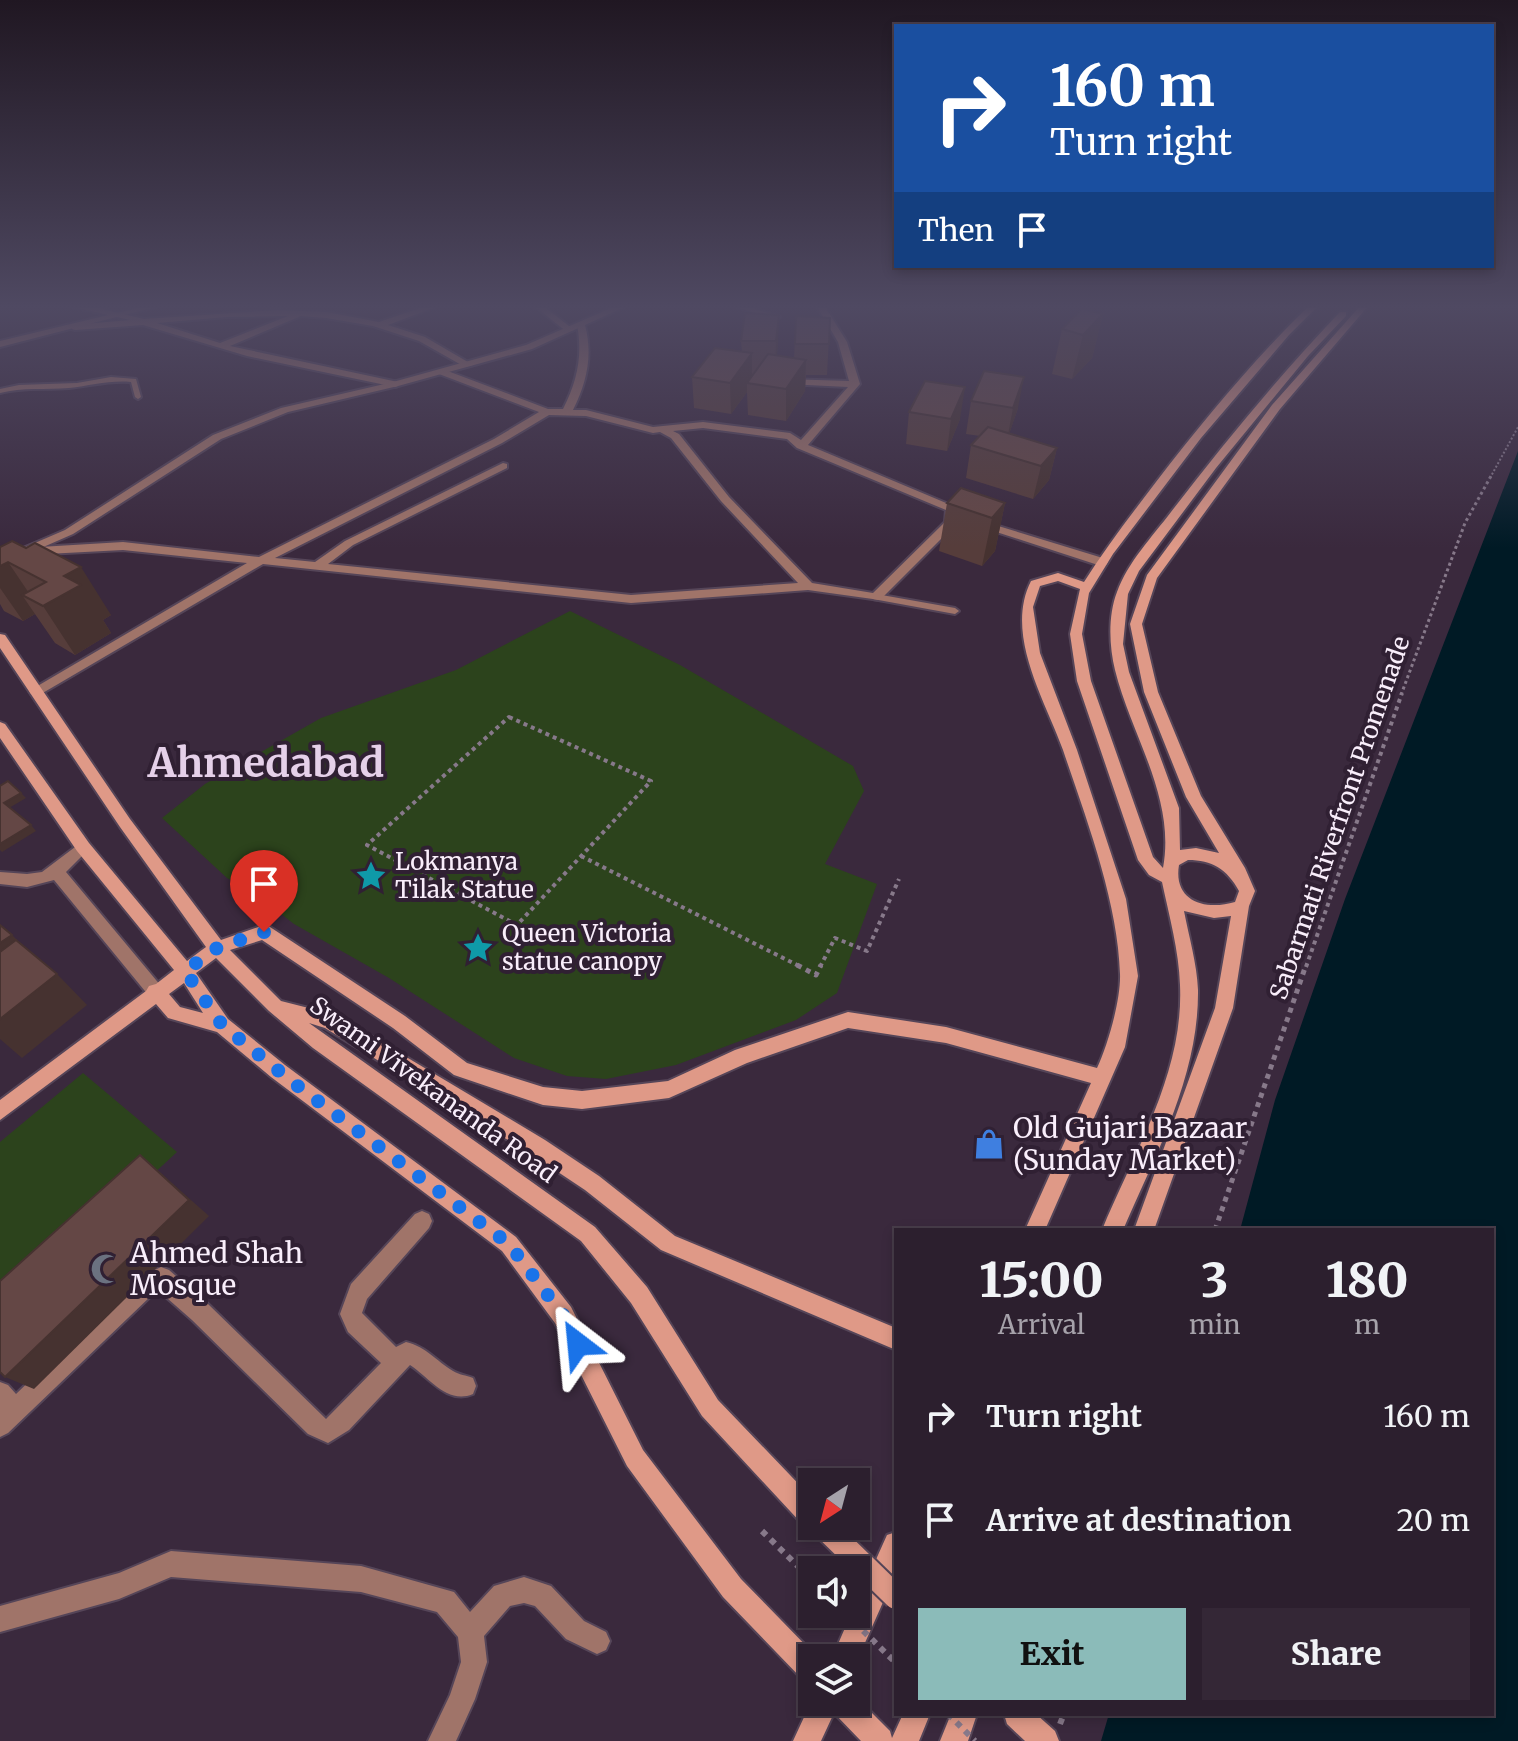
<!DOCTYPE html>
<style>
body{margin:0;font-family:Merriweather,serif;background:#342736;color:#f1f3f6;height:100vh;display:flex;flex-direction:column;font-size:30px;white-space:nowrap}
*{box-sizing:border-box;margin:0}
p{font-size:26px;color:#a6a2aa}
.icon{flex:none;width:44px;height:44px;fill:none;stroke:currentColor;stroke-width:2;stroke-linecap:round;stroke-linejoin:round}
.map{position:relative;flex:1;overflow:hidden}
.sheet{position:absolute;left:894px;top:1228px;width:600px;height:488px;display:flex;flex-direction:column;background:#2c1f2e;border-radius:0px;box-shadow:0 4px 12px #0003,0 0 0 2px #483d4a}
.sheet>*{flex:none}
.banner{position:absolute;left:894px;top:24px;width:600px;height:244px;border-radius:0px;box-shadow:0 4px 12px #0003,0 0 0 2px #483d4a;background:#1a4fa0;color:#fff;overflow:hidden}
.needle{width:52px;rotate:216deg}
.controls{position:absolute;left:798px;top:1468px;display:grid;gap:16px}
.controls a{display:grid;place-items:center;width:72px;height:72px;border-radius:0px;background:#2c1f2e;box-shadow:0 4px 12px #0003,0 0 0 2px #483d4a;font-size:40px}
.pin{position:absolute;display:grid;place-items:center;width:68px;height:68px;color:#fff;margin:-82px -34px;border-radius:50% 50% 50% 0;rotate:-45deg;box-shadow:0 0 8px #0007}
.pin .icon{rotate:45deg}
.me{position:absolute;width:88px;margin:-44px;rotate:331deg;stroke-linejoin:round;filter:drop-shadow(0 0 6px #0008)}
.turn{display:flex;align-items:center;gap:28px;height:168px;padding:0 24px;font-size:36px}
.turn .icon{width:104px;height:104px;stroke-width:2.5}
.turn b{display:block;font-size:56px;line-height:68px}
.then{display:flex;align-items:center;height:76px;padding:0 24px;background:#0003;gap:16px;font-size:30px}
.eta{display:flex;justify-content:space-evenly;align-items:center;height:136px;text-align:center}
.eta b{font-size:48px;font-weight:800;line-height:56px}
.cta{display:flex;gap:16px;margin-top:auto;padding:16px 24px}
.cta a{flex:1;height:92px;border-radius:0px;background:#8bbbb9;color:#111;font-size:32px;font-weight:800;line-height:92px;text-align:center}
.cta a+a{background:#342736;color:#f1f3f6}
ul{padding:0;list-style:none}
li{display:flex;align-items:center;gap:24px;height:104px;padding:0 24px}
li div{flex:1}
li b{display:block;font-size:30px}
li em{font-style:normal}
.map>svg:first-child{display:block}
</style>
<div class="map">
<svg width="1518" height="1741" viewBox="0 0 1518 1741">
<rect width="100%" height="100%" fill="#3a293d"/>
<!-- green -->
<g fill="#2c431c">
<polygon points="570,611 680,665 853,766 864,791 825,864 877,884 837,993 796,1020 676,1065 606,1079 567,1076 514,1058 389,978 294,924 254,893 227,878 162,818 205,784 321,718 456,670"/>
<polygon points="83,1073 177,1152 0,1316 0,1142"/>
</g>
<!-- water -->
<polygon fill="#001a25" points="1518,451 1518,1741 1101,1741 1109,1714 1492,1714 1492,1230 1240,1230 1275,1100 1345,899"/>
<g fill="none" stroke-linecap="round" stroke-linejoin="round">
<!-- service casing -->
<g stroke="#554558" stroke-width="4">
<g id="service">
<path d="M 111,377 L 136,379 L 141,397 L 138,399 L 135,397 L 131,382 C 109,380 90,386 69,388 C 45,390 23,387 0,393 L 0,389 L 19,385 L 77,383 Z"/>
<polygon points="876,594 955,608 959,611 955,614 873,599 872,597"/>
</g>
</g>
<!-- minor casing -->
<g stroke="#554558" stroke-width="4">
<g id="minor">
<path d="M 65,305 L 86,305 L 144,319 L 277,310 L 326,312 L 379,322 L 429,305 L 441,305 L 388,325 L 425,337 L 473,365 L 465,367 L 419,341 L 373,326 L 326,318 L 301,316 L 230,346 L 398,382 L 398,386 L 395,387 L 247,356 L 143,325 L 75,330 L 72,329 L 72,325 L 130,320 ZM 288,316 L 220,343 L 157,323 L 227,317 Z"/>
<polygon points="533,305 542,305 574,330 567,332"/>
<polygon points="731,305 743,305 780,317 776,320"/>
<path d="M 816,305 L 824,305 L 847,342 L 860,384 L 808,445 L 958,508 L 955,525 L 880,600 L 808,590 L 631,603 L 263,564 L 41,694 L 31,694 L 29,691 L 247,563 L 123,550 L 27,555 L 23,554 L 23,548 L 123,542 L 259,557 L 494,439 L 539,412 L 439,374 L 439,370 L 445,370 L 548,409 L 563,409 C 577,382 583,355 577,325 L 581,322 L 585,325 C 593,355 587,382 573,410 L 586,410 L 653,427 L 703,422 L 790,433 L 801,440 L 848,387 L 787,384 L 782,381 L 784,379 L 849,381 L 838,342 ZM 549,415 L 586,416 L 653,433 L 660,432 L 671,438 L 721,501 L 798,583 L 631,595 L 328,564 L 353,545 L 507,468 L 507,464 L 503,463 L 345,541 L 315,562 L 275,558 L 502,443 ZM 703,428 L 787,439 L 797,448 L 946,510 L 945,522 L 873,593 L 812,583 L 729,497 L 679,434 L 673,431 Z"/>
<polygon points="982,521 1106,559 1108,562 1106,565 1098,565 978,526 978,522"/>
<path d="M 422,1211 L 429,1214 L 432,1221 L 429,1228 L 367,1299 L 362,1313 L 396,1347 L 406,1342 C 427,1347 436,1361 453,1371 C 459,1375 466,1375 473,1378 L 476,1386 L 473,1394 C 447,1405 429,1377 410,1365 L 349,1430 L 328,1443 L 308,1434 L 192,1320 L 159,1291 L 152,1295 L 8,1433 L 0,1437 L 0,1382 L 8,1385 L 16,1394 L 136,1279 L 161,1267 L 169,1270 L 208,1304 L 326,1419 L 381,1363 L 348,1332 L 340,1314 L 351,1284 L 415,1214 Z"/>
<polygon points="171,1551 361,1566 454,1592 470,1612 494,1586 524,1577 551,1586 584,1621 606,1632 610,1641 606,1650 597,1654 566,1639 535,1606 524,1603 510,1606 484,1636 487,1662 475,1699 456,1741 428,1741 450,1695 461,1662 458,1637 437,1612 361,1592 171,1577 119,1599 0,1632 0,1606 119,1573"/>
</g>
</g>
<!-- tertiary casing -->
<g stroke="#554558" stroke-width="4">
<g id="tertiary">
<polygon points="150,305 163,305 0,347 0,341"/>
<polygon points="618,305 629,305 532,349 398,386 288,412 221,439 73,534 0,566 0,558 65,530 213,435 281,408 393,382 526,345"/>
<polygon points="83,841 91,847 66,872 161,986 164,991 161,996 155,998 149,996 54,880 27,887 0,884 0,872 27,874 42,872"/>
</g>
</g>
<!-- secondary casing -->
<g stroke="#554558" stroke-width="4">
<g id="secondary">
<path d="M 1310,305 L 1319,305 L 1289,335 L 1201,438 L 1113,554 L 1089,593 L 1082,634 L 1091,681 L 1153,857 L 1163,868 C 1176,798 1131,735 1115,670 C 1109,646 1108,615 1117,592 C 1128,562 1152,537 1171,512 C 1224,443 1280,375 1340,312 L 1346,312 L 1346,316 L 1308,356 L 1216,468 L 1139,571 L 1128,594 L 1123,644 L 1129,672 L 1179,808 L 1180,850 L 1196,848 L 1219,853 L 1186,797 L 1144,692 L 1130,624 L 1147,575 L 1272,405 L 1361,305 L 1369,305 L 1280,409 L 1157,578 L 1142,624 L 1158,692 L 1201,796 L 1245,868 L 1255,891 L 1249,906 L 1233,1008 L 1154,1230 L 1134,1230 L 1215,1008 L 1231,916 L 1214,918 L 1184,911 C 1189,937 1197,964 1198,990 C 1199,1075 1156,1154 1123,1230 L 1102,1230 C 1134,1152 1184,1073 1180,985 C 1179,951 1169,915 1162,882 L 1149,875 L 1138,860 L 1077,681 L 1070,634 L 1080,589 L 1058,581 L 1040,586 L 1033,607 L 1040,653 L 1077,750 L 1126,899 L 1138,976 L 1125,1047 L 1045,1230 L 1025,1230 L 1091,1083 L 946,1043 L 848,1028 L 747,1063 L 669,1098 L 582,1109 L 543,1105 L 454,1075 L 393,1028 L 262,940 L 230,950 L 281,1001 L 336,1015 L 545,1140 L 599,1176 L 675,1236 L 896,1328 L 896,1350 L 661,1250 L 585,1190 L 531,1154 L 325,1028 L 309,1023 L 595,1227 L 647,1287 L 718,1400 L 812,1498 L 812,1526 L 817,1526 L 812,1528 L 803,1525 L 702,1416 L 631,1303 L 581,1241 L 313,1048 L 269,1011 L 216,958 L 196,973 L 228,1019 L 285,1065 L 516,1237 L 571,1307 L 643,1450 L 741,1579 L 818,1658 L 812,1658 L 812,1684 L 803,1680 L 723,1597 L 627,1466 L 555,1323 L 502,1251 L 271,1077 L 217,1032 L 168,1018 L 156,1004 L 0,1120 L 0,1100 L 146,991 L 149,986 L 156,984 L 174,970 L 77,851 L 0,738 L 0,722 L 5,724 L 89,843 L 187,961 L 206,947 L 120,827 L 0,648 L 0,634 L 5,635 L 130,819 L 221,940 L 264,925 L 270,927 L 405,1016 L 467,1063 L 543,1087 L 582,1091 L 668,1081 L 735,1050 L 848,1012 L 946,1027 L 1097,1068 C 1108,1045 1121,999 1120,974 C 1118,902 1086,818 1063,750 C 1045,700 1004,634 1031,581 L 1058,573 L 1084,582 C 1106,547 1131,515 1156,482 C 1204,420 1254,359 1310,305 ZM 1188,860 C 1212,860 1227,869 1239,891 L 1235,902 C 1205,911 1173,901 1179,865 ZM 184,983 L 203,1013 L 180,1007 L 169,994 Z"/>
<polygon points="896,1532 896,1573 856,1663 856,1658 832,1658 851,1614 856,1614 856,1604 887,1535"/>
<polygon points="856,1697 890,1731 892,1738 903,1714 930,1714 919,1741 861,1741 834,1713 821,1741 793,1741 812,1700 856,1702"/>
<polygon points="951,1714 977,1714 968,1741 940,1741"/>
<polygon points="1004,1714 1036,1714 1055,1731 1059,1741 1025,1741 1007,1724"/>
</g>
</g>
<!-- path-far4 -->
<polyline stroke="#87798a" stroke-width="2" stroke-dasharray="2 2" stroke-linecap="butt" points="1490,478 1518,427"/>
<!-- path-far3 -->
<polyline stroke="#87798a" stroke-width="3" stroke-dasharray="3 3" stroke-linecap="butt" points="1401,695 1465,523 1491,476"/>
<!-- path-far2 -->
<g stroke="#87798a" stroke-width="4" stroke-dasharray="4 4" stroke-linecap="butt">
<polygon points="509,717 651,781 517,925 367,845"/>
<polyline points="581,856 801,967"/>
<polyline points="820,967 835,938 867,951 899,879"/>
<polyline points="1306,967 1402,693"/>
</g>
<!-- path-far1 -->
<g stroke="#87798a" stroke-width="5" stroke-dasharray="5 5" stroke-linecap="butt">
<polyline points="797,965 816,975 821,965"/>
<polyline points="1215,1230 1306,965"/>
</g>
<!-- path -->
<g stroke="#87798a" stroke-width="6" stroke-dasharray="6 6" stroke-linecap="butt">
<polyline points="762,1531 812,1580"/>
<polyline points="1060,1724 1064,1714"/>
</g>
<!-- service -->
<use href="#service" fill="#a07469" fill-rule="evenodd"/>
<!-- minor -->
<use href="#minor" fill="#a07469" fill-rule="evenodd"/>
<!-- tertiary -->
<use href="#tertiary" fill="#a07469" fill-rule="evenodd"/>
<!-- secondary -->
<use href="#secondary" fill="#df9987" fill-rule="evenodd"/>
<!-- secondary-bridge casing -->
<g stroke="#554558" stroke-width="28" stroke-linecap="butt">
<polyline id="secondary-bridge" points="823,1526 896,1597"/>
</g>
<!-- path-bridge -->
<g stroke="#87798a" stroke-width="6" stroke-dasharray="6 6" stroke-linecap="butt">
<polyline points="846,1614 896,1663"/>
<polyline points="948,1714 975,1741"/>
</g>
<!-- secondary-bridge -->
<use href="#secondary-bridge" stroke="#df9987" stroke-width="24"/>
</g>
<!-- wall -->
<g fill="#563d3b">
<polygon points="197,305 275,305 263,310 257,307 223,307 213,311"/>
<polygon points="1103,314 1092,358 1072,379 1052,374 1062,329"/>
<polygon points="779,315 777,355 794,358 796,316 830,318 827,375 806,375 805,391 786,421 748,415 747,392 731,414 694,408 692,377 742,352 741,341"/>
<polygon points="971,401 1018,408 1009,434 1057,448 1049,480 1033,499 966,478 971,445 980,436 966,434"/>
<polygon points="909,412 960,419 947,451 906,444"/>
<polygon points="947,503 1005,503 995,551 982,566 939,551"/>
<polygon points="0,547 111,615 103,620 111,633 75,655 55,643 35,614 23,621 4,611 0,604"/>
</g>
<!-- shaded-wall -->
<g fill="#463230">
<polygon points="211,305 222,305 223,307 213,311"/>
<polygon points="261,305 275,305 263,310"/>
<polygon points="1103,314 1092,358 1072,379 1083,335"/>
<polygon points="779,315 778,346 775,372 776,341"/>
<polygon points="752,353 752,384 747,383 747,392 731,414 730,383"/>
<polygon points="806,360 805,391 786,421 786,389"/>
<polygon points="1024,377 1018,408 1007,440 1013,408"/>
<polygon points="965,387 960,419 947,451 951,419"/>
<polygon points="1057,448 1049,480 1033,499 1041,466"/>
<polygon points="1005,503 995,551 982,566 992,518"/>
<polygon points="8,562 35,602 22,595 35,614 23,621 0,588 0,566"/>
<polygon points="81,567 111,615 103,620 111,633 75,655 43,606 64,576"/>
<polygon points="21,793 26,798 9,808 4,803"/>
<polygon points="31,825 36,831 2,852 0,850 0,844"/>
<polygon points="12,935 43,966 0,998 0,943"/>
<polygon points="57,974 87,1005 22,1058 0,1039 0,1019"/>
<polygon points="140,1155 209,1216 34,1389 5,1377"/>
</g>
<!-- building -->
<g fill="#644745" stroke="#463230" stroke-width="2">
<polygon points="1082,309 1103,314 1083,335 1062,329"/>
<polygon points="745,313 779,315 776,341 741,341"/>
<polygon points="796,316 830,318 829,344 795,344"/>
<polygon points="715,348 752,353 730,383 692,377"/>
<polygon points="768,354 806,360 786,389 747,383"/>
<polygon points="984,371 1024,377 1013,408 971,401"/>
<polygon points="925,381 965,387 951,419 909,412"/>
<polygon points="988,427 1057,448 1041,466 971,445"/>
<polygon points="961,488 1005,503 992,518 947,503"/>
<polygon points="12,541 26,548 35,543 81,567 64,576 81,585 43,606 22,595 46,582 8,562 0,566 0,547"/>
<polygon points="8,781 21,793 4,803 31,825 0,844 0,786"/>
<polygon points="0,925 12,935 0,943"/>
<polygon points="16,940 57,974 0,1019 0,952"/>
<polygon points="140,1155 189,1200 5,1377 0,1372 0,1281"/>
</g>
<!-- sky -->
<linearGradient id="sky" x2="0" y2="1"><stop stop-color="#201722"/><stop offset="0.56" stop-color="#4f4962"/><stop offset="1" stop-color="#4f4962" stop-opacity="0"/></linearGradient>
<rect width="1518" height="548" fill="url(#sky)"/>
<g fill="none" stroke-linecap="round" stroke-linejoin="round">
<!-- route -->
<polyline stroke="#1a73e8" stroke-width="14" stroke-dasharray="0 25.2" points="264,932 217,948 185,971 222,1025 295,1084 509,1244 563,1315 578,1344"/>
</g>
<!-- icons -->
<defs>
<g id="sight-bare" transform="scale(2.4)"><path d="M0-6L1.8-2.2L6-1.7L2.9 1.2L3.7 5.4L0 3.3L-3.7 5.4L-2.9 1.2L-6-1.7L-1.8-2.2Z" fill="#0f9aa8" stroke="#302033" stroke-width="2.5" paint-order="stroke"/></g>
<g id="shop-bare" transform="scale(2.4)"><path d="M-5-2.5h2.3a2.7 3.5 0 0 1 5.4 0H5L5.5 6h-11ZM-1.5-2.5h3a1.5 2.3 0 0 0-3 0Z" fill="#3f7fe0" stroke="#302033" stroke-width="2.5" paint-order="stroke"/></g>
<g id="mosque-bare" transform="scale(2.4)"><path d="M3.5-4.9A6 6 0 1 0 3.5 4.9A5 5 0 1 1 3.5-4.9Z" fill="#6b7280" stroke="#302033" stroke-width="2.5" paint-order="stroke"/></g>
</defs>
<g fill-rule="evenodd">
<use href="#sight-bare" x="371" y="876"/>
<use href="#sight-bare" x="478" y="948"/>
<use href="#shop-bare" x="989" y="1144"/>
<use href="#mosque-bare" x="106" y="1269"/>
</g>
<g text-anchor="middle" stroke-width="8" stroke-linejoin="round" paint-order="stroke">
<!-- street labels -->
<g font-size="24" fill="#f9eefb" stroke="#302033">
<text transform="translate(1340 818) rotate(-71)" y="8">Sabarmati Riverfront Promenade</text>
<text transform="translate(433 1090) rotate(36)" y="8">Swami Vivekananda Road</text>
</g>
<!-- poi labels -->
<g font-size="24" fill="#f9eefb" stroke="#302033" text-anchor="start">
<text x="395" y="870">Lokmanya<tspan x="395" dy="28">Tilak Statue</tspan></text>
<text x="502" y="942">Queen Victoria<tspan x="502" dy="28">statue canopy</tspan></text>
</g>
<!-- near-poi labels -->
<g font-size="28" fill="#f9eefb" stroke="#302033" text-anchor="start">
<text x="1013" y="1138">Old Gujari Bazaar<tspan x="1013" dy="32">(Sunday Market)</tspan></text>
<text x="130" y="1263">Ahmed Shah<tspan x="130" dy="32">Mosque</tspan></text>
</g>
<!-- town labels -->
<g font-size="40" font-weight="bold" fill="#e5d0e9" stroke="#302033">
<text x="266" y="777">Ahmedabad</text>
</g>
</g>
</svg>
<div class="controls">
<a><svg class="needle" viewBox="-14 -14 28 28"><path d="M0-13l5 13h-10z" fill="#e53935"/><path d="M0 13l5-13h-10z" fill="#a6a2aa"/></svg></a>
<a><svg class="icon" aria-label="sound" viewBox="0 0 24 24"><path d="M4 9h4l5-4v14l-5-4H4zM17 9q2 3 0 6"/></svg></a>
<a><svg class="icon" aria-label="layers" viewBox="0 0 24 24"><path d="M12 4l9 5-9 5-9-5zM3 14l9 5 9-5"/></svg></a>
</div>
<div class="pin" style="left:264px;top:932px;background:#d93025"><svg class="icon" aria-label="arrive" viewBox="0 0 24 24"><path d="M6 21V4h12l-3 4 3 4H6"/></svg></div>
<svg class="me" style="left:578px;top:1344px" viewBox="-20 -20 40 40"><path d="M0-17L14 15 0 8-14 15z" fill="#1a73e8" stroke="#fff" stroke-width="4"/></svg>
<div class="banner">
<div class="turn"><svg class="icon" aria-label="right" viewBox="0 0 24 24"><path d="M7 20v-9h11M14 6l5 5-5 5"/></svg><div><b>160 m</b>Turn right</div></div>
<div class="then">Then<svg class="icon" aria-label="arrive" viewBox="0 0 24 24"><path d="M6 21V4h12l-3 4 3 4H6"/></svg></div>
</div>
<section class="sheet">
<div class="eta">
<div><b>15:00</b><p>Arrival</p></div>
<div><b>3</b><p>min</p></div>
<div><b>180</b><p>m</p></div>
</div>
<ul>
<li><svg class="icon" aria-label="right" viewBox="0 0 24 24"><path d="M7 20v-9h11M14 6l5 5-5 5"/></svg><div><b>Turn right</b></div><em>160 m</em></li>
<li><svg class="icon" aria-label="arrive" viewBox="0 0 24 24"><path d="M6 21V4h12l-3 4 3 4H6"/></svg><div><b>Arrive at destination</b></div><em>20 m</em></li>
</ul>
<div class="cta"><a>Exit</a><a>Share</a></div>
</section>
</div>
